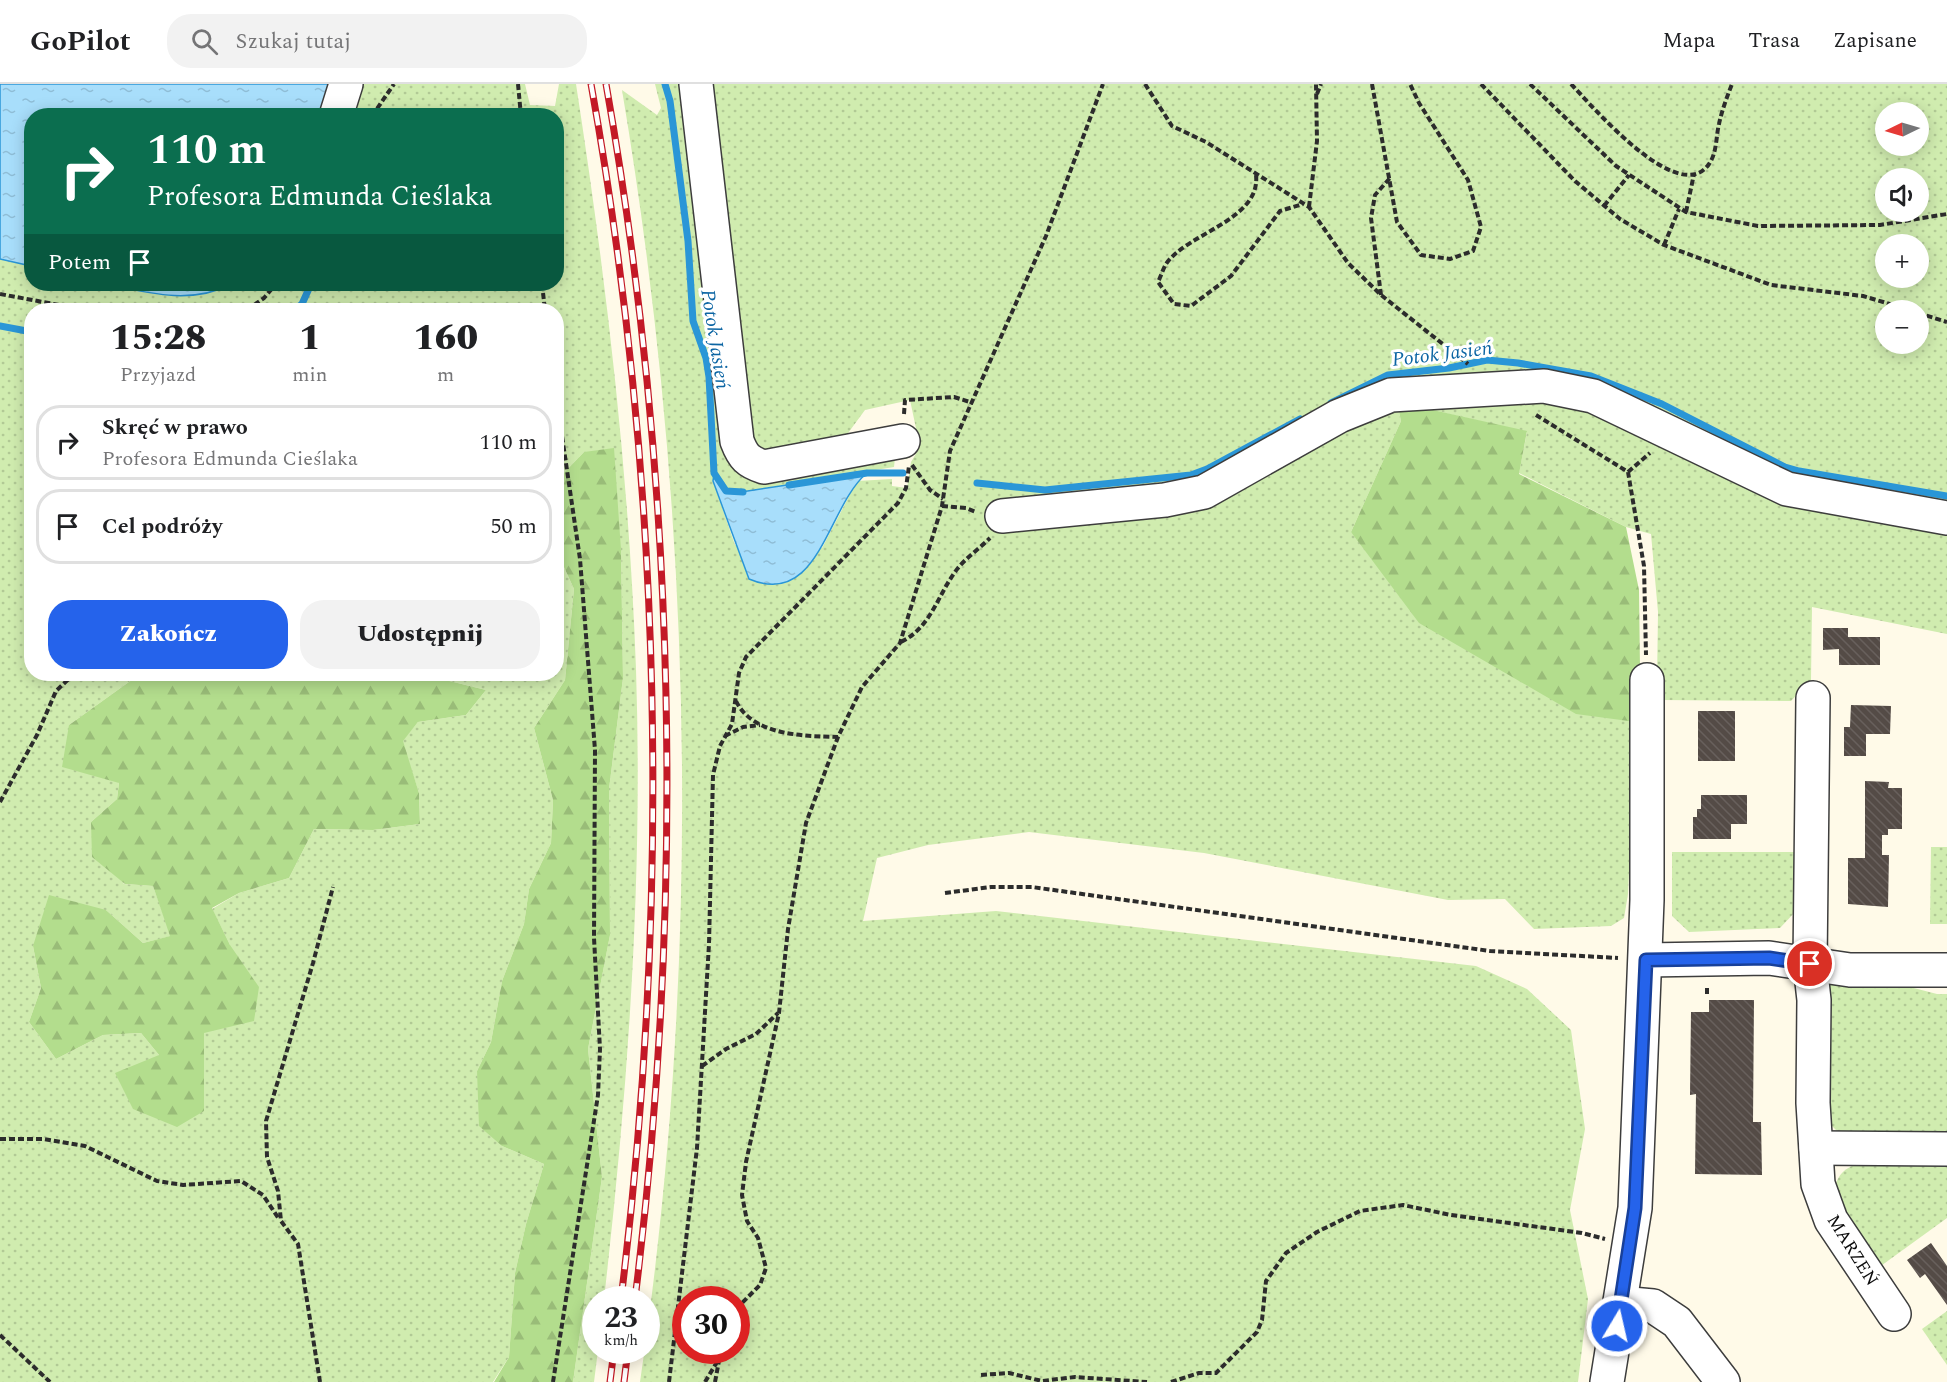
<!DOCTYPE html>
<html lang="pl">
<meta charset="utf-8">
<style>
body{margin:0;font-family:Spectral,serif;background:#f2f2f2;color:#202124;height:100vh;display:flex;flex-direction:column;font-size:22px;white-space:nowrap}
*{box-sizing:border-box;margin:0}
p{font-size:20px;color:#757577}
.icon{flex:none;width:33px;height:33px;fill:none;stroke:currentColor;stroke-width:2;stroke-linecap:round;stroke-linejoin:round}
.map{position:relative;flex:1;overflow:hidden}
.drawer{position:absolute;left:24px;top:219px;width:540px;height:378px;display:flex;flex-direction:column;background:#fff;border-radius:24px;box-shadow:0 3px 15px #0003}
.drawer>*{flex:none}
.top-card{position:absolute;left:24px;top:24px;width:540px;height:183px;border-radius:24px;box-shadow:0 3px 15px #0003;background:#0b6e4f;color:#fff;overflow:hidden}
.needle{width:39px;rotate:265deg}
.buttons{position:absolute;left:1875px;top:18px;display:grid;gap:12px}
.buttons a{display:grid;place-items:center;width:54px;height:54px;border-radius:50%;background:#fff;box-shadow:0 3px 15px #0003;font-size:30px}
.speed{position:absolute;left:582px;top:1202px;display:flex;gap:12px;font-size:30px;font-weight:700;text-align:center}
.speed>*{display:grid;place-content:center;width:78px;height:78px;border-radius:50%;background:#fff;box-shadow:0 3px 15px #0003;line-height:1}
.speed small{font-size:15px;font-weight:400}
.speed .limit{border:9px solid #d22;background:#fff;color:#111}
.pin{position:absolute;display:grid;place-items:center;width:51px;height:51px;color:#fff;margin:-26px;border:3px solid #fff;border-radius:50%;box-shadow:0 2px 6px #0007}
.me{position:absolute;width:66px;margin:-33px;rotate:9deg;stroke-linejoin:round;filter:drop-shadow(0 0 4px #0008)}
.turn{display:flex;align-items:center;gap:21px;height:126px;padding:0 24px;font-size:27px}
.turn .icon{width:78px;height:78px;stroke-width:2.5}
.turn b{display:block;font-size:42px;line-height:51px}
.then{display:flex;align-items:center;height:57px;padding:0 24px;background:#0003;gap:12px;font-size:22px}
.eta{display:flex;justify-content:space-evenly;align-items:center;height:102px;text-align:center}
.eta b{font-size:36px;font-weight:800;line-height:42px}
.primary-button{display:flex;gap:12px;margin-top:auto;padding:12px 24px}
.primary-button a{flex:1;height:69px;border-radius:24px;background:#2563eb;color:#fff;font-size:24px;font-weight:800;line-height:69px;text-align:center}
.primary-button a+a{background:#f2f2f2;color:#202124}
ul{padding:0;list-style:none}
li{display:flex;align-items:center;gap:18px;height:75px;margin:0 12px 9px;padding:0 12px;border:3px solid #e0e0e0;border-radius:24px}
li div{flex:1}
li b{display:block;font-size:22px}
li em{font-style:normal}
header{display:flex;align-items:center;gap:36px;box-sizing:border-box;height:84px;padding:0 30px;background:#fff;border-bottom:2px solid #e0e0e0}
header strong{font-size:28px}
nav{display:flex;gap:33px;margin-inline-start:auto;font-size:21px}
.search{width:420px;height:54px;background:#f2f2f2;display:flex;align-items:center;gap:15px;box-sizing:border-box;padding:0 21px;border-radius:24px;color:#757577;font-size:22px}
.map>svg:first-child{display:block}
</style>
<header>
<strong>GoPilot</strong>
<div class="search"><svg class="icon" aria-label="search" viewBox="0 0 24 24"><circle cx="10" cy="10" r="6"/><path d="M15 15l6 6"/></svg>Szukaj tutaj</div>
<nav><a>Mapa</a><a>Trasa</a><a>Zapisane</a></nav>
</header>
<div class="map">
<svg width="1947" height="1298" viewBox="0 0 1947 1298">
<defs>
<pattern id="grass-dots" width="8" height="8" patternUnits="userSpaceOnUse" patternTransform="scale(1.5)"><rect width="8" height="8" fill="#d0ecaf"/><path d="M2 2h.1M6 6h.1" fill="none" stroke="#b1c995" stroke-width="1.8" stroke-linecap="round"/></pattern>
<pattern id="forest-firs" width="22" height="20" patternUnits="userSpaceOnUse" patternTransform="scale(1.5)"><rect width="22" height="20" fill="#b3dd8d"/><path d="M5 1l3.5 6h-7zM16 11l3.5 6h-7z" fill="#99bc78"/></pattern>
<pattern id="water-ripples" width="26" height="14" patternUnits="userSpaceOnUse" patternTransform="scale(1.5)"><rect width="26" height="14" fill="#a8defb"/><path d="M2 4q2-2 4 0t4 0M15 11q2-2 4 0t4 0" fill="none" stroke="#8fbdd6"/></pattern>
<pattern id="building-back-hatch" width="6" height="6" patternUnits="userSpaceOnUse" patternTransform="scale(1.5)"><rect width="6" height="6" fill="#544b46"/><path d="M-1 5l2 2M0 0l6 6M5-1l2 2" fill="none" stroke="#68605c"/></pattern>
</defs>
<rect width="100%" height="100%" fill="#fffae8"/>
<!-- grass -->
<g fill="url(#grass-dots)" fill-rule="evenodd">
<path d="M 0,0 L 525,0 L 530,21 L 555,22 L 559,0 L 576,0 C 606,194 629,389 636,585 C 643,796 628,1006 604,1215 L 596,1215 L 596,1266 L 598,1266 L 594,1298 L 573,1298 L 602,1093 L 588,965 L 610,851 L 609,705 L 623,594 L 621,466 L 584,368 L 557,396 L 556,226 L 32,226 L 32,590 L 140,590 L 69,641 L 119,699 L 117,715 L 91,738 L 124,800 L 153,802 L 171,852 L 143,859 L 106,826 L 33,862 L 41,904 L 29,938 L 56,975 L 103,951 L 141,949 L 159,971 L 133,1025 L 204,949 L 230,861 L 212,825 L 239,809 L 289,794 L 314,745 L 373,746 L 420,740 L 419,709 L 402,657 L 418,638 L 466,631 L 486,606 L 421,590 L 556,590 L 557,468 L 574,505 L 565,596 L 534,644 L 553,716 L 551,759 L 529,805 L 524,840 L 502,897 L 491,958 L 477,987 L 502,1062 L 544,1080 L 526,1140 L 515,1189 L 509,1273 L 493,1298 L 0,1298 ZM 32,32 L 556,32 L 556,200 L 32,200 Z"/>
<path d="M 655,0 L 689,0 L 742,380 L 902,370 L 908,375 L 895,374 L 894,383 L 741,408 L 726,407 L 715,391 L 713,397 L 735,461 L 822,464 L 857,397 L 892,395 L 892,402 L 907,404 L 911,378 L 920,363 L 910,316 L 865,326 L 840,360 L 752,373 L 702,0 L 1947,0 L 1947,550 L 1812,523 L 1811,596 L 1791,617 L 1660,616 L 1657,599 L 1658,528 L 1651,450 L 1626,443 L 1519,389 L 1527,348 L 1397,318 L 1401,337 L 1351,448 L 1636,638 L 1628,810 L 1624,834 L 1611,842 L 1534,845 L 1505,815 L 1448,816 L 1204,769 L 1029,748 L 928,761 L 877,774 L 863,837 L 996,827 L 1476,882 L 1527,905 L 1571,946 L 1585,1045 L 1570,1126 L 1588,1215 L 1578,1298 L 640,1298 C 703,871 694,434 622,6 L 657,31 L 661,24 ZM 1886,28 L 1918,28 L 1918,62 L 1886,62 ZM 1886,94 L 1918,94 L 1918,128 L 1886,128 ZM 1886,160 L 1918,160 L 1918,194 L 1886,194 ZM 1886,226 L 1918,226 L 1918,260 L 1886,260 ZM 686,1215 L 736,1215 L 736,1266 L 686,1266 Z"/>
<polygon points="1931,763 1947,763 1947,840 1930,840"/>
<polygon points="1672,768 1797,768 1796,827 1780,844 1689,848 1672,832"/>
<polygon points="1849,896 1872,903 1906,902 1937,910 1947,910 1947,1051 1840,1050 1822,1032 1825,900"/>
<path d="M 1867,1077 L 1947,1081 L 1947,1134 L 1878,1184 L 1832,1115 C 1837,1089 1842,1084 1867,1077 Z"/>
<polygon points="1947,1227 1947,1281 1922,1245"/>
</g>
<!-- forest -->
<g fill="url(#forest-firs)">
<polygon points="1397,318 1527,347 1519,390 1626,443 1639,506 1640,585 1636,638 1576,630 1419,539 1351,448 1401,337"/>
<polygon points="614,364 621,466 623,594 609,705 610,851 588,965 602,1093 573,1298 494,1298 509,1273 515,1189 526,1140 544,1080 502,1062 479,1042 477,987 491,958 502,897 524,840 529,805 551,759 553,716 534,644 565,596 574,505 557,468 557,396 584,368"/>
<polygon points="140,590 421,590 486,606 466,631 418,638 403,657 419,709 420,740 373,746 314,745 289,794 239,809 212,824 230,861 259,903 254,937 204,949 204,1027 177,1043 133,1025 115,989 159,971 141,949 103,951 56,975 29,938 41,904 33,862 49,811 106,826 143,859 170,852 153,802 125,800 92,773 91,738 117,715 119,699 62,683 69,641"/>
</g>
<!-- water -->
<g fill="url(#water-ripples)" stroke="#2a96d7" stroke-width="1.5">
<polygon points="0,0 338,0 317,31 32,32 31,182 0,175"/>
<path d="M 107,200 L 231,200 C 192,221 148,209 107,200 Z"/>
<path d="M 867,389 C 827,422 820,525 749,495 L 713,397 L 714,390 L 726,407 L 741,408 Z"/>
</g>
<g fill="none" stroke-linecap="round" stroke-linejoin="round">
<!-- stream -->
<g stroke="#2a96d7" stroke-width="7">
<polyline points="665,0 670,17 688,157 693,237 706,274 709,293 714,389 726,407 743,408"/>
<polyline points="295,226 302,220 311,200"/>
<polyline points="0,242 32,248"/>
<polyline points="1331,319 1388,291 1449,284 1487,276 1518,279 1591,292 1662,320 1785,383 1799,387 1947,412"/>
<polyline points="977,399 1045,406 1191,391 1207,385 1300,335"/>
<polyline points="789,401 867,389 903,389"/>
</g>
</g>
<!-- building -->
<g fill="url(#building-back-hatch)">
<polygon points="1823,544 1848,544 1848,553 1880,553 1880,581 1839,581 1839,565 1823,566"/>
<polygon points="1851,621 1891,622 1890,650 1866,650 1866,672 1844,672 1844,643 1850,643"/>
<rect x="1698" y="627" width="37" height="50"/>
<polygon points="1865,697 1889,698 1888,704 1902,704 1902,745 1888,745 1888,751 1882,751 1882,771 1889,771 1888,823 1848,820 1848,774 1865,774"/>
<polygon points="1701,711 1747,711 1747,740 1731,740 1731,755 1693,755 1693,733 1697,733 1697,725 1701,725"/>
<polygon points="1709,916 1754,916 1753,1038 1761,1038 1762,1091 1695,1090 1696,1010 1690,1011 1691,928 1709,928"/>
<polygon points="1931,1159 1947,1182 1947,1221 1925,1190 1920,1194 1907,1176"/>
</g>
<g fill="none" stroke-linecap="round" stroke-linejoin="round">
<!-- minor casing -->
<g stroke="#3d3d3d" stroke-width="36">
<g id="minor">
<path d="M 696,0 L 737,357 C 743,373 748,378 764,383 L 903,357"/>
<polyline points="336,32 346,0"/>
<polyline points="1002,432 1165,416 1204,408 1339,332 1391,311 1544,302 1593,312 1787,405 1947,434"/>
<polyline points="1813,614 1810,880 1814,916 1813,1019 1818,1100 1831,1136 1894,1230"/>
<polyline points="1646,876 1769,874 1850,886 1947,886"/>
<polyline points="1816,1064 1947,1065"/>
<polyline points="1620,1219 1653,1222 1677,1238 1723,1298"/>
<polyline points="1607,1298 1635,1124 1647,816 1647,596"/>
</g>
</g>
<!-- path -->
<g stroke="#2c2c2c" stroke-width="4" stroke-dasharray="6 3" stroke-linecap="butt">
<polyline points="518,0 521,32"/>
<polyline points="1145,0 1172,42 1206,58 1309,123 1348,179 1381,211 1468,280"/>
<polyline points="1372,0 1397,138 1421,171 1450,175 1473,167 1481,143 1468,96 1419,19 1410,0"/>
<polyline points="1481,0 1575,97 1620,135 1664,161 1771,201 1863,212 1910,226"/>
<polyline points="1530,0 1616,82 1686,128 1758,142 1880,141 1947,130"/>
<path d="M 1571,0 C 1592,22 1679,124 1709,80 C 1717,69 1716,52 1719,40 C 1722,26 1727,13 1732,0"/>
<polyline points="1317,10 1321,0"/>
<polyline points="372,32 394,0"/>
<path d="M 1256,91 C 1261,136 1187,149 1166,180 C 1163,185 1161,192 1158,198 L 1174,220 L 1191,222 L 1231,192 L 1280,127 L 1303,120"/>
<polyline points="1604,122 1629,91"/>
<polyline points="1309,123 1317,57 1316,0"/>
<polyline points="1686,128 1694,90"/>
<polyline points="1664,161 1679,125"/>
<polyline points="542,200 545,226"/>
<polyline points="0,210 86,226"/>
<polyline points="1381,211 1371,134 1375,111 1390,94"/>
<polyline points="247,226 264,214 276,200"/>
<polyline points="1918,229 1947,238"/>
<polyline points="904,330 905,316 954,313 973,319"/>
<polyline points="1536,331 1628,388 1644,482 1646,571"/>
<polyline points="912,381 930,406 943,415"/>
<polyline points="1628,388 1650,369"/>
<polyline points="942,422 966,424 976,428"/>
<path d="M 901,558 C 932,543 938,509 958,484 C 967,473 980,464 990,454"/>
<path d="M 736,617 C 753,652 804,652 838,653"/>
<polyline points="725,652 743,643 760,641"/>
<polyline points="0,718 37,651 56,607 74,590"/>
<polyline points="945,809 991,803 1032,803 1490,867 1618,874"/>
<polyline points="1707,910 1707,901"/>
<polyline points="702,982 726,965 756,950 778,929"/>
<polyline points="0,1055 43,1055 85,1062 157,1097 183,1101 241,1097 263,1111 279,1135"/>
<polyline points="736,1225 760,1201 766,1184 758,1154 747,1137 742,1111 746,1078 779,929 788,845 806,739 838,653 862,603 900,559 942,422 950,367 1046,152 1103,0"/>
<polyline points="0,1251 50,1298"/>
<polyline points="981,1291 1009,1289 1042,1297 1075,1293 1147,1298"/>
<polyline points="320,1298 298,1160 281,1137 278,1107 267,1073 266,1037 313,879 333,803"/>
<polyline points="553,1298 598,1011 600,965 594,854 595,666 580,475 556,311"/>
<polyline points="669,1298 697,1064 709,860 713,691 720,662 732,640 739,589 746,573 898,419 906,404 909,382"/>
<polyline points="705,1298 717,1278"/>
<polyline points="715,1298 721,1266"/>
<polyline points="1171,1298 1199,1289 1216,1289 1257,1248 1262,1236 1266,1197 1286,1169 1317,1148 1360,1127 1403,1121 1451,1131 1582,1149 1605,1155"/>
</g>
<!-- minor -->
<use href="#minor" stroke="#fff" stroke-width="33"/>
<!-- rail casing -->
<g stroke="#c31926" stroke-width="7">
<g id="rail">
<path d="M 591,0 C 663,401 671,811 621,1215"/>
<path d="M 606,0 C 677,401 685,812 635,1215"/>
<polyline points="610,1298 614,1266"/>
<polyline points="624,1298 628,1266"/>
</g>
</g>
<!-- rail -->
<use href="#rail" stroke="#fff" stroke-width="4.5" stroke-dasharray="14" stroke-linecap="butt"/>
</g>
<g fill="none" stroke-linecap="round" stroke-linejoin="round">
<!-- route casing -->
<g stroke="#184099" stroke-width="15">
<polyline id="route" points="1617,1242 1635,1124 1646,876 1769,874 1810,880"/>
</g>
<!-- route -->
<use href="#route" stroke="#2563eb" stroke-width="10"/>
</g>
<g text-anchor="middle" stroke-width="6" stroke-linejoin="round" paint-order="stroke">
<!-- street labels -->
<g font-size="18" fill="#0a0a0a" stroke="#fff">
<text transform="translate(1853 1166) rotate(58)" y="6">MARZEŃ</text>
</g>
<!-- water labels -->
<g font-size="20" font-style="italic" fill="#0c65a3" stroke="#fff">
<text transform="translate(716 255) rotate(81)" y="7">Potok Jasień</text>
<text transform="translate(1442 269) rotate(-7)" y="7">Potok Jasień</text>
</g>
</g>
</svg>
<div class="buttons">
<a><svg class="needle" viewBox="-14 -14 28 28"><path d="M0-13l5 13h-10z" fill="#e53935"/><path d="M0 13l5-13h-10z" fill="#757577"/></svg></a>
<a><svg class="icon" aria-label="sound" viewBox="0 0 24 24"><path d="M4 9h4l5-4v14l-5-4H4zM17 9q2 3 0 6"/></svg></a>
<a>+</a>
<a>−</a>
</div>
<div class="speed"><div>23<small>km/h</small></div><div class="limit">30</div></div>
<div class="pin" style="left:1810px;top:880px;background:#d93025"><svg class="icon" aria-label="arrive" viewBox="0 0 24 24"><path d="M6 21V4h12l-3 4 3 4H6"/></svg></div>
<svg class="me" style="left:1617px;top:1242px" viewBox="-20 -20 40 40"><circle r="17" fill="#2563eb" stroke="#fff" stroke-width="3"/><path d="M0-11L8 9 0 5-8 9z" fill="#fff"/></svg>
<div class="top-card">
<div class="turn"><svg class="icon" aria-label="right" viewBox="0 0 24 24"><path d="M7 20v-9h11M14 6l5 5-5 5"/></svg><div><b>110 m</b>Profesora Edmunda Cieślaka</div></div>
<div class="then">Potem<svg class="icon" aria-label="arrive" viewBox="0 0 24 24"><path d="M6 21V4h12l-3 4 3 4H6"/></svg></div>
</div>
<section class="drawer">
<div class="eta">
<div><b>15:28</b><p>Przyjazd</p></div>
<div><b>1</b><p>min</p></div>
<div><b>160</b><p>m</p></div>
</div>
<ul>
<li><svg class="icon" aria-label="right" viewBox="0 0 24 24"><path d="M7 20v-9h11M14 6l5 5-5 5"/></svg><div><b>Skręć w prawo</b><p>Profesora Edmunda Cieślaka</p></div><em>110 m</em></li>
<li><svg class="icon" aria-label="arrive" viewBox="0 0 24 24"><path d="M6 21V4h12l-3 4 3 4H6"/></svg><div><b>Cel podróży</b></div><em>50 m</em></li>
</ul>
<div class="primary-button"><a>Zakończ</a><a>Udostępnij</a></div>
</section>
</div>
